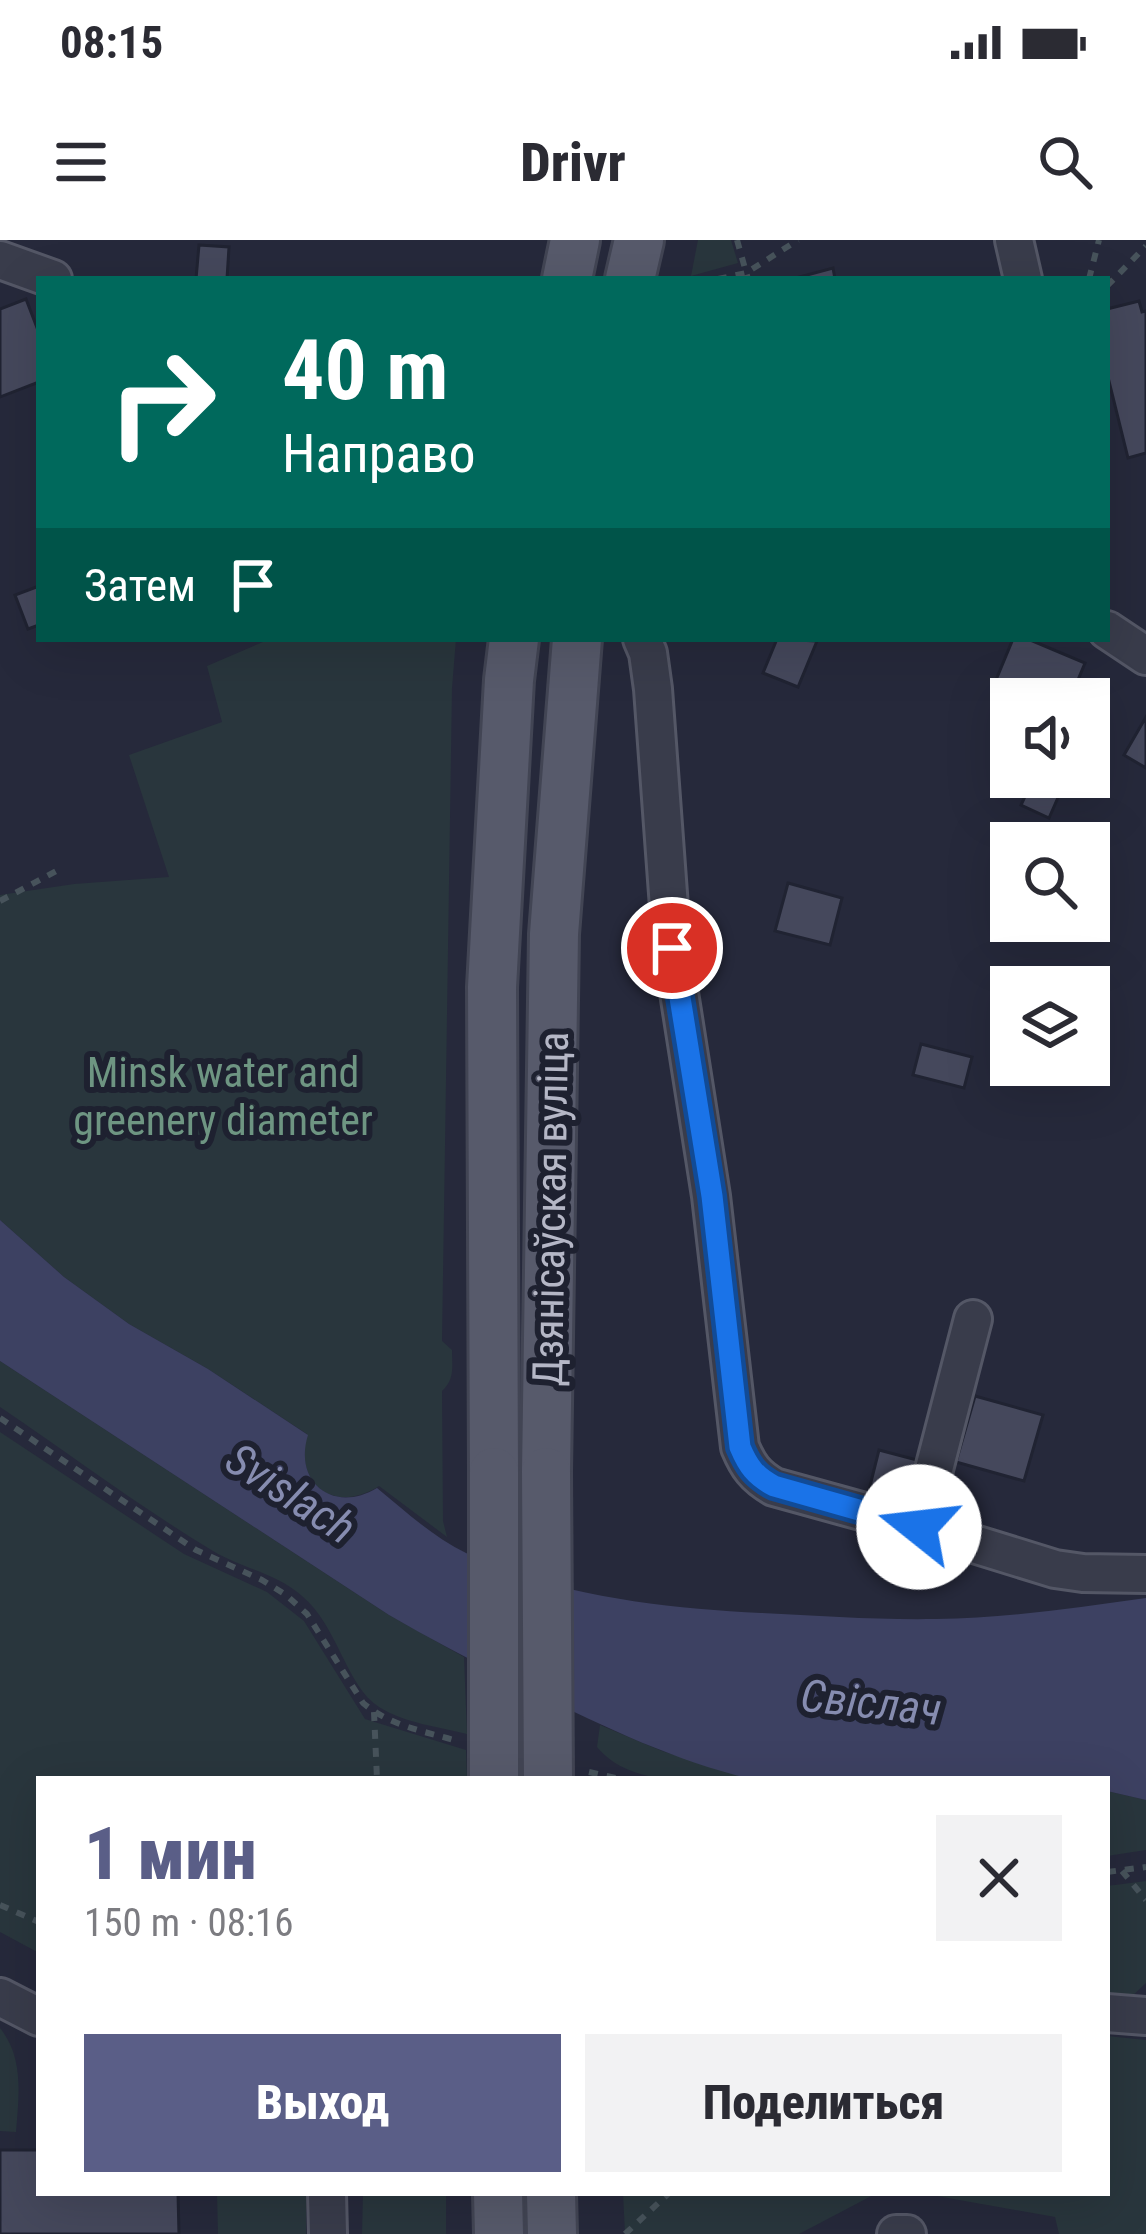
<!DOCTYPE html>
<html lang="ru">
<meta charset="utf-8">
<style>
body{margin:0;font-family:"Roboto Condensed",sans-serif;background:#f2f2f3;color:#2b2b33;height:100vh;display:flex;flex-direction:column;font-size:45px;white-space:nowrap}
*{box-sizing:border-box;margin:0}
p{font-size:39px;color:#7c7c81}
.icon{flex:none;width:66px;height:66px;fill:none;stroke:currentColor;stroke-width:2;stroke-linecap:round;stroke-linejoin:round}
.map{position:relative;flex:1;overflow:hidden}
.details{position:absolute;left:36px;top:1536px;width:1074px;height:420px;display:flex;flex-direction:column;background:#fff;border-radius:0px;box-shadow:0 12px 48px #0002}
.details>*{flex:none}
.guide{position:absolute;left:36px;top:36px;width:1074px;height:366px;border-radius:0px;box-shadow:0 12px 48px #0002;background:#00695c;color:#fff;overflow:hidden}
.tools{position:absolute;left:990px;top:438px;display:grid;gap:24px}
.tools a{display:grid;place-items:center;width:120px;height:120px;border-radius:0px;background:#fff;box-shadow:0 12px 48px #0002;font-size:60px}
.pin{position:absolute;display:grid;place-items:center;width:102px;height:102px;color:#fff;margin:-51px;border:6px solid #fff;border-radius:50%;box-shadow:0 3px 12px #0007}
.me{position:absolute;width:132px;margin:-66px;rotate:286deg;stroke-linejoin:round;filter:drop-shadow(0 0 9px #0008)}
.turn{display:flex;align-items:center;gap:42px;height:252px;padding:0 48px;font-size:54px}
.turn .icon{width:156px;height:156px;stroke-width:2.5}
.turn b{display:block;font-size:84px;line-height:102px}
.then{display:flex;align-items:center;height:114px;padding:0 48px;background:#0003;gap:24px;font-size:45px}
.round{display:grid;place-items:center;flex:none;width:126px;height:126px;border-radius:0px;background:#f2f2f3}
.summary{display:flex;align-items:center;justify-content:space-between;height:204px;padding:0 48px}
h1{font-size:72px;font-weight:800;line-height:90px;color:#5a5e87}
.action{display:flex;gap:24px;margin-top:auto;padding:24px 48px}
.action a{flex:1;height:138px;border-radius:0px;background:#5a5e87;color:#fff;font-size:48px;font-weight:800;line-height:138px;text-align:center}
.action a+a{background:#f2f2f3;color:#2b2b33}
.status{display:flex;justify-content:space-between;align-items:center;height:84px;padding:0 60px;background:#fff;direction:ltr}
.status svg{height:33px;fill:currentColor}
header{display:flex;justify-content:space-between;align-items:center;height:156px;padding:0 48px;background:#fff;font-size:54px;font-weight:800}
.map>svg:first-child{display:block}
</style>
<div class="status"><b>08:15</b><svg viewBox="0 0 49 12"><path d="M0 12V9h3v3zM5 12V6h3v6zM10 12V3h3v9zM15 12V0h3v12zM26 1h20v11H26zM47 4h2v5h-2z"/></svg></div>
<header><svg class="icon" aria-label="menu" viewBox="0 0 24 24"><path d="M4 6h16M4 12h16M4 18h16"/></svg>Drivr<svg class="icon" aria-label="search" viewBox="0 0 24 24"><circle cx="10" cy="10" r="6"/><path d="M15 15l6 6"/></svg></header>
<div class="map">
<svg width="1146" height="1994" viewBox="0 0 1146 1994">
<rect width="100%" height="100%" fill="#26293b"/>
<!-- green -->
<g fill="#29363d">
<polygon points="698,0 731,0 738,23 691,36"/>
<path d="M 270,399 L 456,399 L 452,448 L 442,1101 L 452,1110 C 452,1127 455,1139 442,1151 L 443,1281 L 447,1297 L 379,1246 C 335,1274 294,1246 307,1194 L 208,1129 L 129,1084 L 64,1037 L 0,980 L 0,655 L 74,644 L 169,637 L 129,515 L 222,482 L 207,426 Z"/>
<path d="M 0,1121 L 389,1375 L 464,1417 L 467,1494 C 439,1487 404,1483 379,1467 C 346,1446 338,1386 302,1356 C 276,1333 241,1328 213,1311 C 140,1267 71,1215 0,1167 Z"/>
<polygon points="0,1192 184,1314 267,1352 304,1381 365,1479 466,1510 467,1539 39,1539 39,1713 0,1692"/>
<path d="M 600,1485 L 662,1511 L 751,1539 C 701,1539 633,1550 597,1507 Z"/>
<polygon points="1107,1551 1146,1560 1146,1610 1107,1616"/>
<polygon points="1146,1641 1146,1743 1119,1768 1107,1767 1107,1646"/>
<path d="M 0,1788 C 24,1818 19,1855 16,1892 L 0,1891 Z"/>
<polygon points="1107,1796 1146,1800 1146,1994 1059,1994 1055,1977 920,1953 1107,1953"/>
<polygon points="217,1953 306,1953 306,1994 218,1994"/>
<polygon points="363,1953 446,1953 446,1994 362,1994"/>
<polygon points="623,1953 877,1953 799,1994 625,1994"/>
</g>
<!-- water -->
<path fill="#3d4162" d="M 0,980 L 64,1037 L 129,1084 L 208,1129 L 308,1195 C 293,1243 334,1274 377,1248 C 405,1271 433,1297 466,1313 C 554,1356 665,1368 761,1373 C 819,1376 878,1380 936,1379 C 1007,1378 1076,1368 1146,1358 L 1146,1560 L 1107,1551 L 1107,1539 L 751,1539 C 676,1521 606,1488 536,1453 C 486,1428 437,1403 389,1375 L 0,1121 Z"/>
<!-- building -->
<g fill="#45485c" stroke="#202332" stroke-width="3">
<polygon points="199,5 229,7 227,39 196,39"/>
<polygon points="833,28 835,39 792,39"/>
<polygon points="26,59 39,93 39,142 0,157 0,69"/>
<polygon points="1139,61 1142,72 1146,71 1146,213 1128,218 1107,133 1107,69"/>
<polygon points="39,346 39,385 28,389 15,355"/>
<polygon points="777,399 817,401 798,447 763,433"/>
<polygon points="1013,399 1028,399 1085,423 1070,459 1041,459 996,440"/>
<polygon points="1146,477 1146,528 1124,515"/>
<polygon points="1034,537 1067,537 1049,578 1021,565"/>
<polygon points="788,643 842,658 830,705 775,691"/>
<polygon points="921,804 972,817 964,848 913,835"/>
<polygon points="975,1156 1043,1175 1024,1241 956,1222"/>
<polygon points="879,1210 917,1220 907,1260 869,1250"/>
<polygon points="0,1910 39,1910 39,1953 178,1953 179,1994 0,1994"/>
</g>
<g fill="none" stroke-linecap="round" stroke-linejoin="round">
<!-- minor casing -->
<g stroke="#545766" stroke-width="42">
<g id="minor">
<polyline points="1014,0 1023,39"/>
<polyline points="0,20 53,39"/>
<polyline points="1107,390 1146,416"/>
<path d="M 642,399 L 648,413 L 653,449 L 672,708 L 711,956 L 740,1207 C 748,1226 755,1236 774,1247 L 919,1287"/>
<polyline points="973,1079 919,1287 1055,1329 1083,1333 1146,1334"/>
<polyline points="0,1757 39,1777"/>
<polyline points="1107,1773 1146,1776"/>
<polyline points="327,1953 328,1994"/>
<polyline points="896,1994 907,1994"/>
</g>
</g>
<!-- major casing -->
<g stroke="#424554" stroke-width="54">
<g id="major">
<polyline points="567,39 575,0"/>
<polyline points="630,39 639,0"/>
<polyline points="494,1232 492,747 509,440 514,399"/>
<polyline points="546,1232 554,694 577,399"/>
<polyline points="498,1953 499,1994"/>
<polyline points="551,1953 552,1994"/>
</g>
</g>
<!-- path -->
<g stroke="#47535b" stroke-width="6" stroke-dasharray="9 9" stroke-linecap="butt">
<polyline points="737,0 748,39"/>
<polyline points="718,39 746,33 798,0"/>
<polyline points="1089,39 1099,0"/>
<polyline points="1107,46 1146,6"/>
<polyline points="0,661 62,628"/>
<path d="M 0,1178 L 196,1310 L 262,1340 L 286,1355 L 307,1374 L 363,1463 C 389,1485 422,1491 454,1500"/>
<polyline points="374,1472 377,1539"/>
<polyline points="589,1532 620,1539"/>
<polyline points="1122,1631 1146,1660"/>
<polyline points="1107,1632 1146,1627"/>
<polyline points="0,1665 39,1682"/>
<polyline points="625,1994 669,1953"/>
</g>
<!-- minor -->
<use href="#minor" stroke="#393c4b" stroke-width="36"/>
<!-- major -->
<use href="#major" stroke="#575a6b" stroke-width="48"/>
<!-- major-bridge casing -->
<g stroke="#424554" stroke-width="54" stroke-linecap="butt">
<g id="major-bridge">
<polyline points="546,1232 548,1539"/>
<polyline points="494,1539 494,1232"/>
</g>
</g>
<!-- major-bridge -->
<use href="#major-bridge" stroke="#575a6b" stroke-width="48"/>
</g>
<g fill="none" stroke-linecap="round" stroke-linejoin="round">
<!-- route casing -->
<g stroke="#114b97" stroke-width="30">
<path id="route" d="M 672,708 L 712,956 L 740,1207 C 748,1226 755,1236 774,1246 L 919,1287"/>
</g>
<!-- route -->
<use href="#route" stroke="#1a73e8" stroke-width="21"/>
</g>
<g text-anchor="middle" stroke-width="12" stroke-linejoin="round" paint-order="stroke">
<!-- park labels -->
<g font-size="42" fill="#6e9582" stroke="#1e2130">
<text x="223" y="847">Minsk water and<tspan x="223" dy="48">greenery diameter</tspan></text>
</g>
<!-- street labels -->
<g font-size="42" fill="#b5b7c6" stroke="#1e2130">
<text transform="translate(550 969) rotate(-89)" y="15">Дзянісаўская вуліца</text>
</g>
<!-- water labels -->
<g font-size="45" font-style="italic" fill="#868cb0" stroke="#1e2130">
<text transform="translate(291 1253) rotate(33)" y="16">Svislach</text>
<text transform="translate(871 1462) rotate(6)" y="16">Свіслач</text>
</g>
</g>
</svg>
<div class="tools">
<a><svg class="icon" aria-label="sound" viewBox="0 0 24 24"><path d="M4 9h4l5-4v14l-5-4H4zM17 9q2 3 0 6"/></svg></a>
<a><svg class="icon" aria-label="search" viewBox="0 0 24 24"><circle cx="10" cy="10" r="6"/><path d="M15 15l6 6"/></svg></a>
<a><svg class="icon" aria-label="layers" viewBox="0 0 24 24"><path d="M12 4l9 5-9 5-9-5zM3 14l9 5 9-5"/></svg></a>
</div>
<div class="pin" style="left:672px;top:708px;background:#d93025"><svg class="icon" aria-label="arrive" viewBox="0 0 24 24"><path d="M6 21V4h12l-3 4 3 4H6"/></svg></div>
<svg class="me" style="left:919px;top:1287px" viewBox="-20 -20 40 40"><circle r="19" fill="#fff"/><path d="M0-13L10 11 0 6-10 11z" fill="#1a73e8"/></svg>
<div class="guide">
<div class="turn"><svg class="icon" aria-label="right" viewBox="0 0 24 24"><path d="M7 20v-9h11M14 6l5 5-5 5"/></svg><div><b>40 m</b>Направо</div></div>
<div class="then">Затем<svg class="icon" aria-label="arrive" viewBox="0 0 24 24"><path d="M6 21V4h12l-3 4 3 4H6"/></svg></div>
</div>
<section class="details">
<div class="summary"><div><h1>1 мин</h1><p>150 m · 08:16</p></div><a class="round"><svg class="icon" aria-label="close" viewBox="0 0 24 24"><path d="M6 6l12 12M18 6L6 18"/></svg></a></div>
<div class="action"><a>Выход</a><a>Поделиться</a></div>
</section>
</div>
